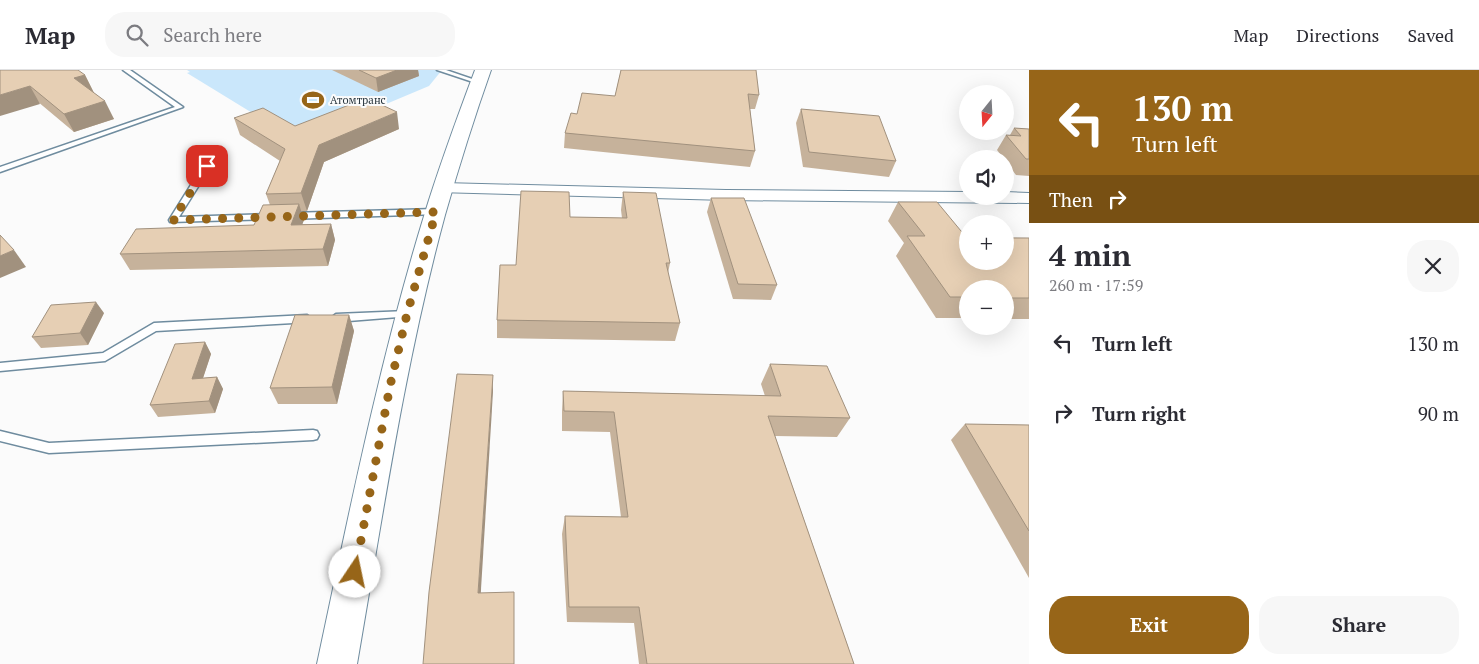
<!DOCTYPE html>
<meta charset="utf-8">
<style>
body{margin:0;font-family:"PT Serif",serif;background:#f7f7f7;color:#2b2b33;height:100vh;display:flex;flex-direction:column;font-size:19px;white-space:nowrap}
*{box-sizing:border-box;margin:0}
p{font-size:16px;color:#7c7c81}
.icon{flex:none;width:28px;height:28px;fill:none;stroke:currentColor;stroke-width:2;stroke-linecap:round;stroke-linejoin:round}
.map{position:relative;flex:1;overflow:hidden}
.sheet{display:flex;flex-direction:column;background:#fff;width:450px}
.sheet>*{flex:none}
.hud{background:#976518;color:#fff;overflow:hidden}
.needle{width:32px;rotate:198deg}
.tools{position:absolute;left:959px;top:15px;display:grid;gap:10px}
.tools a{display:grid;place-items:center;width:55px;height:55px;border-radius:50%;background:#fff;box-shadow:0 5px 20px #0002;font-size:25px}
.pin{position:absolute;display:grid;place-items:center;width:42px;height:42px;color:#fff;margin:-21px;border-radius:10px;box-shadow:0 2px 8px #0006}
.me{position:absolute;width:55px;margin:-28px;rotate:11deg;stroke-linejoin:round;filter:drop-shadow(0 0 4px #0008)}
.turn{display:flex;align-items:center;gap:18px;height:105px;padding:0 20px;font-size:22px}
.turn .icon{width:65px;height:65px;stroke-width:2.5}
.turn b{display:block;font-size:35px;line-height:42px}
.then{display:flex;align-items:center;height:48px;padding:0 20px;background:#0003;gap:10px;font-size:19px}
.round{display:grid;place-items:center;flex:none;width:52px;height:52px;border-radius:20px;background:#f7f7f7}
.overview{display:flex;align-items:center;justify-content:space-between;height:85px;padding:0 20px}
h1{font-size:30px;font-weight:700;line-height:38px}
.cta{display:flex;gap:10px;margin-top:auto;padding:10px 20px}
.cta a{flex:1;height:58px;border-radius:20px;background:#976518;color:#fff;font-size:20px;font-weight:700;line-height:58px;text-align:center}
.cta a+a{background:#f7f7f7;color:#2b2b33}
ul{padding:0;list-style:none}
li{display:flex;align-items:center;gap:15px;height:70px;padding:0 20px}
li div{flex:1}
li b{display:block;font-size:19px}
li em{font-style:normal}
header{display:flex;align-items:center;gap:30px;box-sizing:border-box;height:70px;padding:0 25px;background:#fff;border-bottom:1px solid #e1e1e2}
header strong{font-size:24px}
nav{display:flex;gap:28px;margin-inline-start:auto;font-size:18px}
.search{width:350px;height:45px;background:#f7f7f7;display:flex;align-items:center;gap:12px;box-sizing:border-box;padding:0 18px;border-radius:20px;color:#7c7c81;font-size:19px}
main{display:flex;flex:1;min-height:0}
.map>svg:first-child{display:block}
</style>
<header>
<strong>Map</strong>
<div class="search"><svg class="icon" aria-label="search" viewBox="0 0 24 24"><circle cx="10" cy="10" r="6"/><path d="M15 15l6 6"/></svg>Search here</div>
<nav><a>Map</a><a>Directions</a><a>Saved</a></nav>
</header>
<main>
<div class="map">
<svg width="1029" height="594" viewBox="0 0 1029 594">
<rect width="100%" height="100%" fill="#fbfbfb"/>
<!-- green -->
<polygon fill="#cae7fb" points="187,0 442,0 429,16 298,71 187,3 190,2"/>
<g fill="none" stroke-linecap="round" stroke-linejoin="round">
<!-- lane casing -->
<g stroke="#6f8c9f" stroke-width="3">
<g id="lane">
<polygon points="123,0 130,0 183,37 0,102 0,97 175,37"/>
<polygon points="437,0 446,0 481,12 476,13"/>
<polygon points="204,94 211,96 179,147 272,144 275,145 275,149 170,152 169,150"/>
<polygon points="436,139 439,140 439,144 288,149 284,146 288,143"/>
<polygon points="407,241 412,244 411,246 336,252 331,248 336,244"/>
<polygon points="307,245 312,249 311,252 156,261 105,291 0,301 0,293 103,283 154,253"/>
<polygon points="313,360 317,361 319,365 317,369 313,370 49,383 0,371 0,361 49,373"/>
</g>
</g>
<!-- street casing -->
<g stroke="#6f8c9f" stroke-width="2">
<polygon id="street" points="443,113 726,120 968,122 968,126 1005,126 1005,122 1029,123 1029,133 726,130 437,122 434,118 437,114"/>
</g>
<!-- secondary casing -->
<g stroke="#6f8c9f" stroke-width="2">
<path id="secondary" d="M 475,0 L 491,0 C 474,48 459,96 445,145 C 405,292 383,444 357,594 L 317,594 C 349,444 379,293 424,146 C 439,97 457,48 475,0 Z"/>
</g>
<!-- lane -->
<use href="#lane" fill="#fff" fill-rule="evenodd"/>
<!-- street -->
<use href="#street" fill="#fff" fill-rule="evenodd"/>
<!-- secondary -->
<use href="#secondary" fill="#fff" fill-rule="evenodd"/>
</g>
<!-- wall -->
<g fill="#c6b29b">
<polygon points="0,0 85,5 94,23 114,49 74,62"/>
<polygon points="332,0 418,0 419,6 378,22"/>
<polygon points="621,0 759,25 755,39 750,39 755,81 750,97 564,78 565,63 577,44 615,26"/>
<polygon points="801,39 896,91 889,107 803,97 796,53"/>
<polygon points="234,48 295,56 399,59 324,92 307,141 301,141 304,150 302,154 331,154 335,170 328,196 130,200 120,184 254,155 270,135 266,124 280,91 240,65"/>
<polygon points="1014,58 1029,59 1029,106 1016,105 1005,91 1005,89 1004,89 997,80 1006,65 1010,65"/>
<polygon points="623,122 670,193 668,203 680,253 675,271 497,268 497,250 570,147 622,148 621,140"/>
<polygon points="711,128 777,215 771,230 733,229 707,142"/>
<polygon points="898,132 966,167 1029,168 1029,249 1005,249 1005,219 968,219 968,248 936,248 896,186 904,173 888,151"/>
<polygon points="104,243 88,275 41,278 32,267"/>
<polygon points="349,245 354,261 337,334 278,334 270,318"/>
<polygon points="205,272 211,284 203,308 217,307 223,319 215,343 158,347 150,335"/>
<polygon points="770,294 850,348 837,367 775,366 854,594 639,594 634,553 567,552 562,464 565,446 621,447 610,362 562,361 562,341 563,321 765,326 761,314"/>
<polygon points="965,354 1029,355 1029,508 951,370"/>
</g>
<!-- shaded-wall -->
<g fill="#a1917e">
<polygon points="397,0 418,0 419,6 378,22 376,8"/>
<polygon points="85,5 94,23 74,8"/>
<polygon points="30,16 40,34 0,46 0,25"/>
<polygon points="105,31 114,49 74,62 64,44"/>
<polygon points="397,42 399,59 324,92 307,141 301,123 319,75"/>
<polygon points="299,134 304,150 296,171 291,155"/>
<polygon points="331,154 335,170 328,196 323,179"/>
<polygon points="14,180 26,197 0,208 0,186"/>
<polygon points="96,232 104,243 88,275 80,263"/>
<polygon points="349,245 354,261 337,334 332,317"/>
<polygon points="205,272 211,284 199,320 192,309"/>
<polygon points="493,305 493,322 480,536 478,523"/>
<polygon points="217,307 223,319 215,343 209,331"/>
</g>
<!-- building -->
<g fill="#e6cfb4" stroke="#a1917e">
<polygon points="0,0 78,0 85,5 74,8 105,31 64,44 30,16 0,25"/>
<polygon points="359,0 397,0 376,8"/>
<polygon points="621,0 756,0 759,25 748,24 755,81 565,63 571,43 577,44 582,23 615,26"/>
<polygon points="367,28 397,42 319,75 301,123 266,124 285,79 234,48 263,38 295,56"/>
<polygon points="801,39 879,46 896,91 809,82"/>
<polygon points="1014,58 1029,59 1029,89 1026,89 1006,65 1021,66"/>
<polygon points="521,121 569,122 570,147 627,148 623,122 656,123 670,193 666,193 680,253 497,250 500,195 516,195"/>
<polygon points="711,128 744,128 777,215 738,214"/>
<polygon points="898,132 937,132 966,167 968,167 968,191 1005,191 1005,168 1029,168 1029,228 1005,228 1005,219 968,219 968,227 950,227 907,166 925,166"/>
<polygon points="299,134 291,155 331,154 323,179 120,184 136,159 254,155 263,135"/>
<polygon points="0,165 14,180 0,186"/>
<polygon points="96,232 80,263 32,267 51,235"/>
<polygon points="295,245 349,245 332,317 270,318"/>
<polygon points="205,272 192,309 217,307 209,331 150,335 175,274"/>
<polygon points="770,294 827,296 850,348 768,346 854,594 647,594 639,537 569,537 565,446 628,447 614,342 564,341 563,321 781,326"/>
<polygon points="457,304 493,305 478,523 514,522 514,594 423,594 429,522"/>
<polygon points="965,354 1029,355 1029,461"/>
</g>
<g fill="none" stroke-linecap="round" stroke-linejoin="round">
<!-- route -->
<polyline stroke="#976518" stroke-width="9" stroke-dasharray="0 16.2" points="207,96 173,150 436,142 407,244 390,316 355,502"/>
</g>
<!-- icons -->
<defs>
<g id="stadium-bare" transform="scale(1.725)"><path d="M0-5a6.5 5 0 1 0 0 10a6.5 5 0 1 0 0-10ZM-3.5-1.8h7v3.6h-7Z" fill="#976518" stroke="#fbfbfb" stroke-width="2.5" paint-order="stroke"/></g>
</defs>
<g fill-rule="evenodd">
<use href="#stadium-bare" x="313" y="30"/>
</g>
<g text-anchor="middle" stroke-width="4" stroke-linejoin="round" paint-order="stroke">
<!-- far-poi labels -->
<g font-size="11" fill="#27343c" stroke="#fbfbfb" text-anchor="start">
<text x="330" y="34">Атомтранс</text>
</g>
</g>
</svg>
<div class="tools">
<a><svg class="needle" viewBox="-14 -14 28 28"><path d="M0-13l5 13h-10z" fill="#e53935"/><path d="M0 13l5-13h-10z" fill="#7c7c81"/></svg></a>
<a><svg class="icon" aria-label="sound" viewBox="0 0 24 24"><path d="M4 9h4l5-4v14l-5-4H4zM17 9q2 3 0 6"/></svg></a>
<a>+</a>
<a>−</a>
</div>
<div class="pin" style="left:207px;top:96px;background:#d93025"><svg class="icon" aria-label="arrive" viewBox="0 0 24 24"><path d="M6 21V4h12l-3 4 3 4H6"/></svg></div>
<svg class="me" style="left:355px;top:502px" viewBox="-20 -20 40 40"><circle r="19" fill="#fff"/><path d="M0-13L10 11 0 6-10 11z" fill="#976518"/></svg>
</div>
<section class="sheet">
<div class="hud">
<div class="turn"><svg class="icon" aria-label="left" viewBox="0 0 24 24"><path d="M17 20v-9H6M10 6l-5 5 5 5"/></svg><div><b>130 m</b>Turn left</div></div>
<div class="then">Then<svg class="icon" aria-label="right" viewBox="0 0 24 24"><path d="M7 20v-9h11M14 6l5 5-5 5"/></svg></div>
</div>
<div class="overview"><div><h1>4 min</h1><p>260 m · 17:59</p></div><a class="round"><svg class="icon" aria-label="close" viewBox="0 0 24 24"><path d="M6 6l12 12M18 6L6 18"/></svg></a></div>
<ul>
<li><svg class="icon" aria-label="left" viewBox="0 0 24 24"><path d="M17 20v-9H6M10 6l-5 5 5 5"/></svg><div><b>Turn left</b></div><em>130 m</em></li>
<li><svg class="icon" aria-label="right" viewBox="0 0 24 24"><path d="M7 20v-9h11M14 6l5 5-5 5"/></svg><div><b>Turn right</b></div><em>90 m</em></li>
</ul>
<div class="cta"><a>Exit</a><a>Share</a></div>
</section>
</main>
